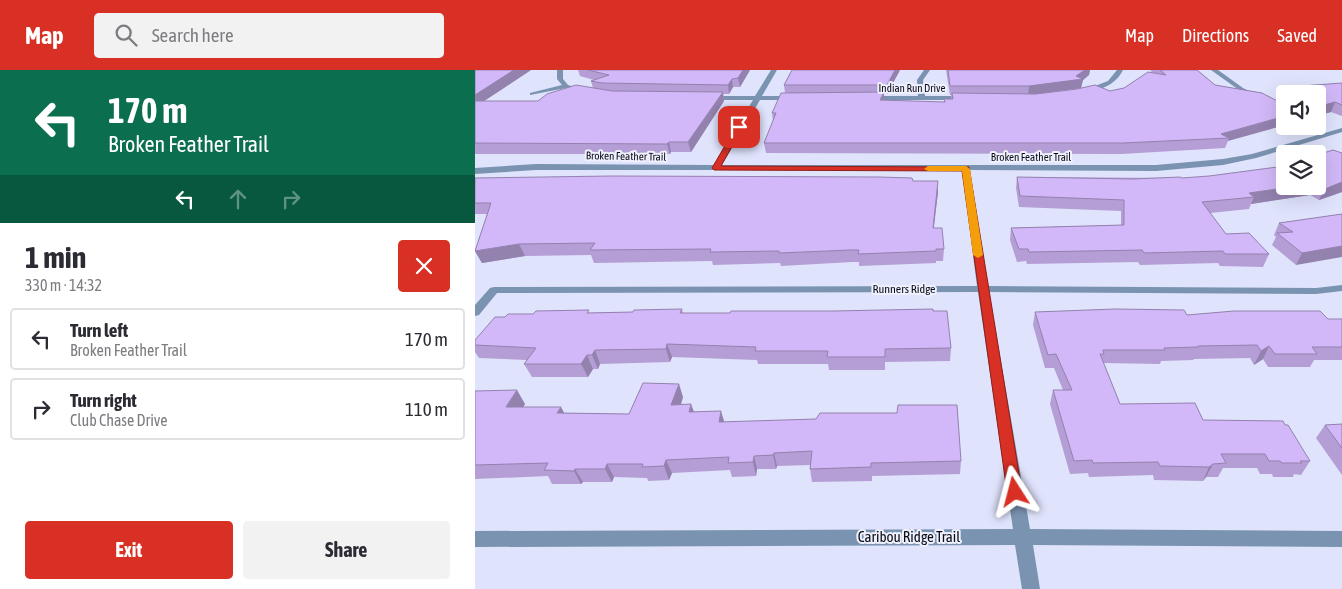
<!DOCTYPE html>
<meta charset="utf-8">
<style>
body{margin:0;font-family:"Asap Condensed",sans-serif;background:#f2f2f3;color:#2b2b33;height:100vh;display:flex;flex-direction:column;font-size:19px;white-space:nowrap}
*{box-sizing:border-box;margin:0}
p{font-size:16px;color:#7c7c81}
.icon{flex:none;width:28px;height:28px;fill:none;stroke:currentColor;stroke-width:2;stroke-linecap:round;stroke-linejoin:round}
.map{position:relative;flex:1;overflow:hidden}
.drawer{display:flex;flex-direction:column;background:#fff;width:475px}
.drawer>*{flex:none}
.hud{background:#0b6e4f;color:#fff;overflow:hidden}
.controls{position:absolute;left:801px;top:15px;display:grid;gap:10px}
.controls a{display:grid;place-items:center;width:50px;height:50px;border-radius:5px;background:#fff;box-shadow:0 5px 20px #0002;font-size:25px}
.pin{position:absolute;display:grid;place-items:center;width:42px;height:42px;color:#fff;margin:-21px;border-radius:10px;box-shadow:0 2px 8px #0006}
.me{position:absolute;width:55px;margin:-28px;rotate:351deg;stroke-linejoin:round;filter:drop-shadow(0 0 4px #0008)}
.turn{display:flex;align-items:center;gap:18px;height:105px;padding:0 25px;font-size:22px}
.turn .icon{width:65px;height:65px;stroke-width:2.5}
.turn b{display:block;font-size:35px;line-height:42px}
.lanes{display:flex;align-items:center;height:48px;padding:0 25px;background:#0003;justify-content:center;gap:25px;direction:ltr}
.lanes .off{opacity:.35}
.round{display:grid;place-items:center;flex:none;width:52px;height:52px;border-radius:5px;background:#f2f2f3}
.summary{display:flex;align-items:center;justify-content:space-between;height:85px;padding:0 25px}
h1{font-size:30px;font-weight:700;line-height:38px}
.primary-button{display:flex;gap:10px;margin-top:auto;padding:10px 25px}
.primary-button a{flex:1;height:58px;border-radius:5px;background:#d93025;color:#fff;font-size:20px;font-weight:700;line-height:58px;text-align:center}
.primary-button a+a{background:#f2f2f3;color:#2b2b33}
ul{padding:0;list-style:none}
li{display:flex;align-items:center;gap:15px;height:62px;margin:0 10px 8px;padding:0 15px;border:2px solid #e1e1e2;border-radius:5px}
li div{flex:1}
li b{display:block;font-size:19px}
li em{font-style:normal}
header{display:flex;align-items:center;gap:30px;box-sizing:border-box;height:70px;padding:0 25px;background:#d93025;color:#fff}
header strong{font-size:24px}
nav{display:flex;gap:28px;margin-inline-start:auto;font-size:18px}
.search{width:350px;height:45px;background:#f2f2f3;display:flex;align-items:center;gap:12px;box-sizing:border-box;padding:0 18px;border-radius:5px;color:#7c7c81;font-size:19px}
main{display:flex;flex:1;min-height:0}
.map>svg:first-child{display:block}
</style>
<header>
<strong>Map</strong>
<div class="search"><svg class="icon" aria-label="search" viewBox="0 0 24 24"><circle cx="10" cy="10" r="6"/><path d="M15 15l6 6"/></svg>Search here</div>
<nav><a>Map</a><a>Directions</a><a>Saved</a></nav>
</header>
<main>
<section class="drawer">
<div class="hud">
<div class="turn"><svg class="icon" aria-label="left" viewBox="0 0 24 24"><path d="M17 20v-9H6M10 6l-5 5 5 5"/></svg><div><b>170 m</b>Broken Feather Trail</div></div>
<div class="lanes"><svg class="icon" aria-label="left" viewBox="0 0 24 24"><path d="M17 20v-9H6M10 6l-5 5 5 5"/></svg><svg class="icon off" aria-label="ahead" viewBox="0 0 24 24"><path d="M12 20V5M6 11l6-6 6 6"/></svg><svg class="icon off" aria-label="right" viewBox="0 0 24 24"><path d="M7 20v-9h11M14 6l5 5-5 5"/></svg></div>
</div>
<div class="summary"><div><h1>1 min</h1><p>330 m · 14:32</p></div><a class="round" style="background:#d93025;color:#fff"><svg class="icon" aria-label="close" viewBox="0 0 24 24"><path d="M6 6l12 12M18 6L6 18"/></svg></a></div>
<ul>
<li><svg class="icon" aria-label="left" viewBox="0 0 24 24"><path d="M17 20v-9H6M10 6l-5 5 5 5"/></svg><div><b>Turn left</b><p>Broken Feather Trail</p></div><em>170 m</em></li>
<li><svg class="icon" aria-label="right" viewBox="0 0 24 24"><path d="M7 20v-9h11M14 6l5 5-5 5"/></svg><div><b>Turn right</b><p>Club Chase Drive</p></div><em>110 m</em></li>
</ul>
<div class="primary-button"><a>Exit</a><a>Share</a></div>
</section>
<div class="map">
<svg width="867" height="519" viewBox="0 0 867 519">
<rect width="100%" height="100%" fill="#dfe3fc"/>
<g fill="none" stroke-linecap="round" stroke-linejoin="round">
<!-- minor -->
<g fill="#7a93b0" fill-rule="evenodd">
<polygon points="82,0 88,0 88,9 93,15 113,21 113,23 91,18 55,25 55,23 87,15 82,9"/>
<polygon points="296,0 302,0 287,26 321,26 324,28 321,30 285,30 247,95 681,95 748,89 777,84 867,58 867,62 781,88 748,95 681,101 495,100 513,216 841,218 867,215 867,221 841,224 514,222 555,459 867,461 867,477 558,475 565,519 547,519 540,475 0,477 0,461 538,459 503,222 22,223 4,245 0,246 0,235 15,218 19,217 502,216 487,100 61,100 0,104 0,98 61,94 239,95 278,30 233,30 230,28 233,26 280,26"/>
<polygon points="449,0 455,0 448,10 450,26 493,26 496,28 493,30 393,30 390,28 393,26 443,26 442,10"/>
<path d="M 642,0 L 648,0 C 640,16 626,19 610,23 L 607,21 L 633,11 Z"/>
<polygon points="736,0 743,0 768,18 810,39 810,44 764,20"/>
</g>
</g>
<!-- wall -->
<g fill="#b59ed5" fill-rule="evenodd">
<polygon points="0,0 56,0 9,31 63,31 118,18 116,11 119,10 105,6 103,0 275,0 265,17 258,17 254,24 248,24 249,31 216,82 196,82 195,84 0,84"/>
<path d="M 317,0 L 425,0 L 412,24 L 409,24 L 409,30 L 469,32 L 469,29 L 476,29 L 476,25 L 475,25 L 471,0 L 615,0 L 614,5 L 608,10 L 606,18 L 635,21 L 649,18 L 678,3 L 675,0 L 722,0 L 740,15 L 787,23 L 753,71 L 750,78 L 646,84 L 291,83 L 289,73 L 298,51 L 297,43 L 310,23 L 309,15 ZM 606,18 L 602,19 L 565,23 Z"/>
<polygon points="867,13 867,46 856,42 842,46 842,24 810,24 813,17"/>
<polygon points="842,85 867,122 844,130 835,125 776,134 774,139 735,143 751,164 794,184 788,197 745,196 743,193 665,195 663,192 552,194 551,191 542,192 535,170 536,158 646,155 646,141 544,137 541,118 542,107 707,108 810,116 842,116"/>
<polygon points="0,108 438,111 463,122 459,158 469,179 468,191 461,191 461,193 384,196 384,192 377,192 306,196 305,193 238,195 237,191 119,193 116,185 50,186 7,193 0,181 12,144 0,144"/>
<polygon points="867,144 821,195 797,175 801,167 799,165 804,153"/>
<polygon points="207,239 208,243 255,243 458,241 476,278 475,291 410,292 410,300 354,300 353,294 283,294 282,290 197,287 195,292 125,294 123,299 118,299 113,307 57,307 49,294 52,290 4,288 0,282 0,270 30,247 58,244 158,242"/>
<polygon points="560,242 712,245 853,249 867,249 867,290 839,290 835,297 793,297 788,289 779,295 775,288 719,289 718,290 686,291 685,294 628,293 645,334 728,350 835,391 826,405 819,404 818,407 798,407 797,404 785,404 782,398 748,398 743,407 731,407 728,411 679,410 678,405 614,407 613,403 595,404 575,334 578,320 588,320 579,298 570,298 558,255"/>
<polygon points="0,321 50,334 48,337 89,343 154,344 208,327 206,335 219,342 250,352 486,391 485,404 397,406 397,411 337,412 335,399 335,395 302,396 301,399 282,399 281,406 257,407 255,400 197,403 194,410 173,411 172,408 139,407 137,412 108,412 106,414 77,414 73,406 0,409"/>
<polygon points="867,354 867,405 841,368 850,355"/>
</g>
<!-- shaded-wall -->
<g fill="#9381ae">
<polygon points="39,0 56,0 0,37 0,25"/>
<polygon points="268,0 275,0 265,17 263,8"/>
<polygon points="420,0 425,0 412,24 412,15"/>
<polygon points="610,0 615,0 614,5 608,10 606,18 553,25 554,16 601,6"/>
<polygon points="257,9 258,17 254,24 253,15"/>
<polygon points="248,22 249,31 216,82 213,72"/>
<polygon points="409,22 409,31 405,30"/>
<polygon points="860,32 856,42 842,46 842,37"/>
<polygon points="810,46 810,55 753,71 754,68 746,64"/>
<polygon points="194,72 196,82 195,84 192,74"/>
<polygon points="463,111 463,122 457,170 458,158"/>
<polygon points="867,112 867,122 844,130 850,119"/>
<polygon points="823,116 839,116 835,125 776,134 779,127 774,123"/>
<polygon points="44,174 50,186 7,193 0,181"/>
<polygon points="867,176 867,187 821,195 827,183"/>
<polygon points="192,274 197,287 195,292 191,279"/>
<polygon points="794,276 788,289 779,295 786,281"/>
<polygon points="120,280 125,294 123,299 117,285"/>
<polygon points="112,285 118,299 113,307 106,294"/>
<polygon points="204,314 208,327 201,349 196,335"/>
<polygon points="42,320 50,334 40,350 31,337"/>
<polygon points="216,334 221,347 214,342"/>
<polygon points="86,337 93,350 82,343"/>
<polygon points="246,341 250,354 244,352"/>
<polygon points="299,383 302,396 301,399 298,385"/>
<polygon points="279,386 282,399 281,406 278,392"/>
<polygon points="191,390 197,403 194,410 189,396"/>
<polygon points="132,394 139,407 137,412 130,399"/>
<polygon points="738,394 731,407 728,411 734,397"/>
<polygon points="100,399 108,412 106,414 99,401"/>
</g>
<!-- building -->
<g fill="#d2b8f8" stroke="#9381ae">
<polygon points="0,0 39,0 0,25"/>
<polygon points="113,0 268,0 263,8 257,9 253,15 127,13 116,11 134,5"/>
<polygon points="317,0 420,0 412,15 309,15"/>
<polygon points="473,0 610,0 601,6 608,9 554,16 475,16"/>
<polygon points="685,0 722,0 740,15 787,23 810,35 810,46 746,64 754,68 648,73 289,73 301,43 297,43 306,23 409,22 405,30 470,32 469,29 478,29 477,23 561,24 602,19 620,15 635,21 649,18 673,2 691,5"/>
<polygon points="867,13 867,35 860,32 842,37 842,24 827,24 813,17"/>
<polygon points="101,15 137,21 248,22 213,72 194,72 192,74 0,73 0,31 63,31 72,24"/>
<polygon points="858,80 867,83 867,112 850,119 842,115 842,85"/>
<polygon points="810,96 810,116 823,116 774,123 779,127 727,132 751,164 774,163 794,184 750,184 748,181 669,183 667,180 554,182 553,179 544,179 536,158 649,155 649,130 545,126 542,107 658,109 705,107 707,108 734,106"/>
<polygon points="136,106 404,107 437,108 438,111 463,111 458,158 467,158 469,179 461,179 461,181 383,184 384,180 376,180 304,183 304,181 235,182 236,179 115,180 120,173 44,174 0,181 16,133 0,133 0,108"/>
<polygon points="867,144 867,176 827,183 802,163 818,162 804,153"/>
<polygon points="207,239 205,243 255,243 256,241 358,241 458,239 458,241 472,241 476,278 410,279 410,287 352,287 353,281 280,281 281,277 192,274 191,279 120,280 117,285 112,285 106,294 49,294 61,278 0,275 0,270 20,247 30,247 33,244 58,244 61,241 114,240 112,243 158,242 159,240"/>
<polygon points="640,239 709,240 712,245 759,241 845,241 853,249 867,249 867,277 837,277 842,284 800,284 794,276 786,281 782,275 723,276 723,277 689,278 690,280 628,280 629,284 625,284 645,334 720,333 728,350 808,351 810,355 813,355 835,391 825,391 827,393 807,393 805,391 794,391 790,384 746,384 751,393 738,394 734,397 685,396 683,392 618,393 617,390 599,391 578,320 597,320 581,284 573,285 560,242"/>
<polygon points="168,313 204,314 196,335 216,334 214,342 246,341 244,352 341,349 345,343 422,343 423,335 482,335 486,391 396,393 396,397 335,399 337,381 299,383 298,385 279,386 278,392 253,393 254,387 191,390 189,396 167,397 168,394 132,394 130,399 100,399 99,401 69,400 73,393 0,395 0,321 42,320 31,337 86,337 82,343 154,344"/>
<polygon points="867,354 867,378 850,355"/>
</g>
<!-- route -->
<polygon fill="#d93025" stroke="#8d1f18" points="262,55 268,57 246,96 494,97 547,422 545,427 540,428 535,427 532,422 487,101 239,100 237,98"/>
<!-- slow -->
<polygon fill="#f59e0b" points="491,96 495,99 508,185 503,188 498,185 487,101 453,101 449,99 453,96"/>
<g text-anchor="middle" stroke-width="4" stroke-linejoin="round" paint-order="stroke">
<!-- far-street labels -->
<g font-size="11" fill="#0a0b15" stroke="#eff1fe">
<text x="437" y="22">Indian Run Drive</text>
<text transform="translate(151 86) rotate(1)" y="4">Broken Feather Trail</text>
<text x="556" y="91">Broken Feather Trail</text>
</g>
<!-- street labels -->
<g font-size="12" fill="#0a0b15" stroke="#eff1fe">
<text x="429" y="223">Runners Ridge</text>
</g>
<!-- near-street labels -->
<g font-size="15" fill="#0a0b15" stroke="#eff1fe">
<text x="434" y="472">Caribou Ridge Trail</text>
</g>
</g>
</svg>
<div class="controls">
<a><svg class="icon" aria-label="sound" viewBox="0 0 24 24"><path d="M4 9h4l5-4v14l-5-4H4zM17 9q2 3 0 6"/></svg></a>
<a><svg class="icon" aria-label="layers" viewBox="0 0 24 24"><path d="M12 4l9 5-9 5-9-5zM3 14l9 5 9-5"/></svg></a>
</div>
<div class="pin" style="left:264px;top:57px;background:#d93025"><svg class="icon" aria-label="arrive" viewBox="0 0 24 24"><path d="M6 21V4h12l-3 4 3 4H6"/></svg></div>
<svg class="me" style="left:540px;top:422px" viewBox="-20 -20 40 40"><path d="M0-17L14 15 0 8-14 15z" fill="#d93025" stroke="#fff" stroke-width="4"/></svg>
</div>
</main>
